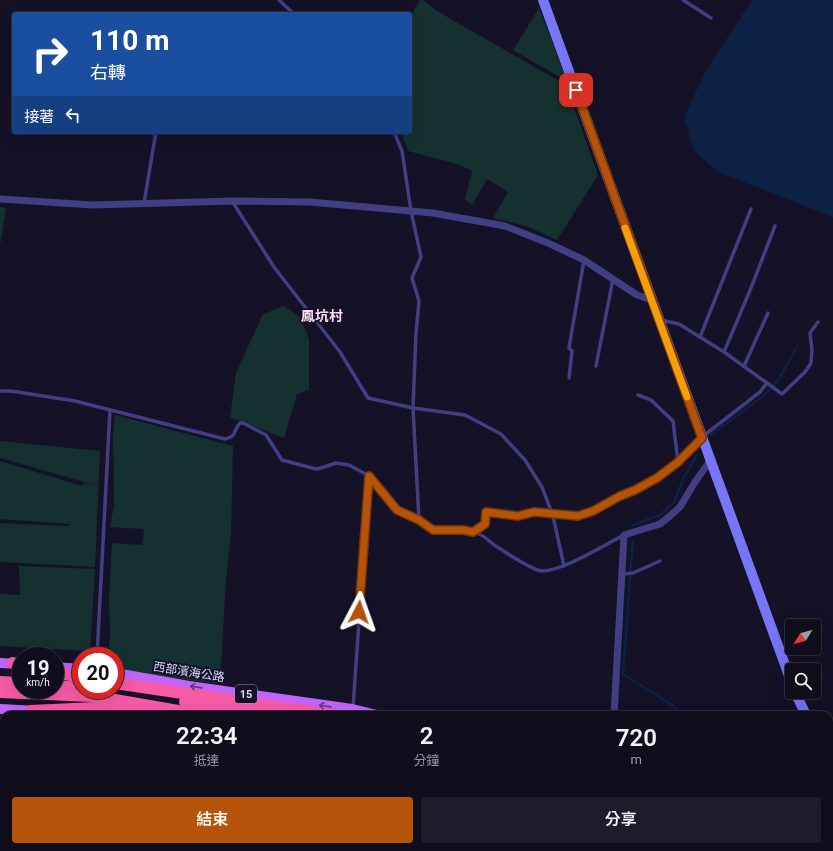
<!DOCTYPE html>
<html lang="zh-TW">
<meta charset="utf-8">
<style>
body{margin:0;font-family:Roboto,"Noto Sans TC",sans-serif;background:#1e1b2a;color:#f1f3f6;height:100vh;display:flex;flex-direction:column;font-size:15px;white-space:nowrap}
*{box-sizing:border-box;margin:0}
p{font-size:13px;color:#9c9ca4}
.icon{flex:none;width:22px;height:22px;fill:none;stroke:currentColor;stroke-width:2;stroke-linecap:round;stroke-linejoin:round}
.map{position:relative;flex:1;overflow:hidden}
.drawer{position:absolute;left:0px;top:711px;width:833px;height:140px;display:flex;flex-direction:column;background:#100d1d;border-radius:12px 12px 0 0;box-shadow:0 4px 16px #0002,0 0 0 1px #302d3b}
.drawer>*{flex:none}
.guide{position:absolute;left:12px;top:12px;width:400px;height:122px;border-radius:4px;box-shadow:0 4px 16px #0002,0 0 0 1px #302d3b;background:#1a4fa0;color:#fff;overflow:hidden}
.needle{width:26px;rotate:233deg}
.tools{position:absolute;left:785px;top:619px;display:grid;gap:8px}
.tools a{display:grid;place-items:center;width:36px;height:36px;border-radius:4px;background:#100d1d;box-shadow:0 4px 16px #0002,0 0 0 1px #302d3b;font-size:20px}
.speed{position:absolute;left:12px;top:647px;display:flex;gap:8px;font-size:20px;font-weight:700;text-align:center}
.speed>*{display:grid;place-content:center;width:52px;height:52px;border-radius:50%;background:#100d1d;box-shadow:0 4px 16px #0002,0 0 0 1px #302d3b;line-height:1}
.speed small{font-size:10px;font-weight:400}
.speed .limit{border:6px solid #d22;background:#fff;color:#111}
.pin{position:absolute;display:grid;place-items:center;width:34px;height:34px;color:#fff;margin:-17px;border-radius:8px;box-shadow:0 2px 6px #0006}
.me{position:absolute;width:44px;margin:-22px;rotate:4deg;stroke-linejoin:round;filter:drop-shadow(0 0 3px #0008)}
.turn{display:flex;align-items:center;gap:14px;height:84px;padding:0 12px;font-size:18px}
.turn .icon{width:52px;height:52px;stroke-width:2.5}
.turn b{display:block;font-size:28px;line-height:34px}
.then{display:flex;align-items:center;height:38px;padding:0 12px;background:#0003;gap:8px;font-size:15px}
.eta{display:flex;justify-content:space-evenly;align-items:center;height:68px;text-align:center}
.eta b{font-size:24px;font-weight:600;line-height:28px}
.button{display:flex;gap:8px;margin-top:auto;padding:8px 12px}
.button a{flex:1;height:46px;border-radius:4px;background:#b45309;color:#fff;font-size:16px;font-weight:600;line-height:46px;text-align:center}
.button a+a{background:#1e1b2a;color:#f1f3f6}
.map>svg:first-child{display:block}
</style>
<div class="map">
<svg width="833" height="851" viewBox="0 0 833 851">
<rect width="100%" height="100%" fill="#151127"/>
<!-- green -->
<g fill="#143130">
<polygon points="420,0 423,0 437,11 566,85 598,175 557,240 526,226 493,218 508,192 487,179 472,205 465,199 472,171 460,165 408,151 401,132 410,132 410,17"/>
<polygon points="539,8 567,81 513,50"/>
<polygon points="0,207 6,208 0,245"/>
<polygon points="284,306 300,317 309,339 309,390 297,394 284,438 230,417 236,373 263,314"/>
<polygon points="115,415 233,446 231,535 226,579 220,684 115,671 115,656 108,656 110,636 109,599 112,543 142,545 144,529 110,527 114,505 113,433"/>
<polygon points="0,441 100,451 95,567 0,562 0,523 69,526 70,524 0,519 0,461 82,486 83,483 95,485 0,458"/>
<polygon points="19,566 95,569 90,651 0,646 0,594 20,595"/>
</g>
<!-- water -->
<g fill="#0d2144">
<polygon points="752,0 833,0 833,217 718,172 694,151 684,117 705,72"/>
<polygon points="433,847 471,847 471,851 432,851"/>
<rect x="484" y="847" width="66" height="4"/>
</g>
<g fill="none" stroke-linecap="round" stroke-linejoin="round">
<!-- stream -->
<g stroke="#0d2144" stroke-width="2.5">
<polyline points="711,435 767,393 779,379 797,347"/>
<polyline points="633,525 660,515 674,502 684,477 697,455"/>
<polyline points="633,540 623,674 672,705 681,715"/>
<polyline points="642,847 654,851"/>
<polyline points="373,851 375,847"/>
<polyline points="659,851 665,847"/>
</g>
<!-- lane -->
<g stroke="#413e84" stroke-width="3.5">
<polyline points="279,0 294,14"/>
<polyline points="683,0 711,18"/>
<polyline points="394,132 402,151 411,211 421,257 412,278 419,301 416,333 413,408 419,520"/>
<polyline points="232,201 274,267 340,352 368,398 413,408 465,415 501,434 525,460 542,487 553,516 564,566"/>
<polyline points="144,203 156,132"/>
<polyline points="700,337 751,209"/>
<polyline points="724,352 751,288 775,226"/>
<polyline points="596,366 613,279"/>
<polyline points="744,366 768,313"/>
<polyline points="569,378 572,351 569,348 584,260"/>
<polyline points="767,383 782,394 805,372 811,363 812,350 810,333 818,322"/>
<path d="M 0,391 L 11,391 L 75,401 L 225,439 C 237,437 233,430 240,423 L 243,423 L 266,435 L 282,460 L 316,469 L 321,468 L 336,463 L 349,465 L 369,476 L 397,510 L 419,520 L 433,530 C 448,530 465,528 479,534 C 486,537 492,544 499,548 C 508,554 532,570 542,571 C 561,572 606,544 624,535"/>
<polyline points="638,395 651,400 673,421 678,462"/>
<polyline points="473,532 485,524 486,512 518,516 534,512 578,516 593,511 620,496 635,490 657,478 678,462 702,437 760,392 767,383 724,352 679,324 661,320"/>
<polyline points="623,574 633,573 660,561"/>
<polyline points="97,656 110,410"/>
<polyline points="353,708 369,476"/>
<polyline points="86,851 86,847"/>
</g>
<!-- street -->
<g stroke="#413e84" stroke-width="7">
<polyline points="0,199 93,205 232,201 310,202 433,213 505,226 548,243 584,260 637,295 652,300"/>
<polyline points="614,715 624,535 660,524 670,516 680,507 695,482 710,461"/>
<polyline points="346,851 346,847"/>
</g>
<!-- secondary -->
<g stroke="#7775f8" stroke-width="10">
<polyline points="543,0 792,684"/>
<polyline points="795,692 806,715"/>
<polyline points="829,754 833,760"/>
</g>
<!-- primary -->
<g stroke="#c065f8" stroke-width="10">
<polyline points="0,663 21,664"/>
<polyline points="55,667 81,669"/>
<polyline points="115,673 189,686 352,709 377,715"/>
<polyline points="0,709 38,711"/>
<polyline points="829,825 833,826"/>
<polyline points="747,847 762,851"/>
</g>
<!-- highway -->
<g stroke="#f75aa6" stroke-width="12">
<polyline points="13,663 21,665"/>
<polyline points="55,672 81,677"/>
<polyline points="0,682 21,683"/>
<polyline points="115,683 331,715"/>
<polyline points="55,686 81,688"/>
<polyline points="0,692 92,696 201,715"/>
<polyline points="185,702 267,715"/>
<polyline points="31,711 95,708 135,715"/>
<polyline points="829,838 833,839"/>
<polyline points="807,847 821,851"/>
</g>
</g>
<!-- one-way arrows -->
<defs><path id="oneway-shaft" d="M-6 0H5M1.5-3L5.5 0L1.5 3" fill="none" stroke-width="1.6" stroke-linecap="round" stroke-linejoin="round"/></defs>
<g stroke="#623785">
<use href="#oneway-shaft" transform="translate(196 687) rotate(-172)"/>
<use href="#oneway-shaft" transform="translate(325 706) rotate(-172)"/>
</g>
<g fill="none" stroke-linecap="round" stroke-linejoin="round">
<!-- route casing -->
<g stroke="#753606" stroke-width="10">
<polyline id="route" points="359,612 369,476 397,510 419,520 433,530 463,530 473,532 485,524 486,512 518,516 534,512 578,516 593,511 620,496 635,490 657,478 678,462 702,438 576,90"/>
</g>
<!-- route -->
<use href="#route" stroke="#b45309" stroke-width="7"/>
<!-- slow -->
<polyline stroke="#f59e0b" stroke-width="7" points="625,228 687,397"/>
</g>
<g text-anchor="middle" stroke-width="4" stroke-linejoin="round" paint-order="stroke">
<!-- shield labels -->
<rect fill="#151127" stroke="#a19dbd" stroke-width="1" x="235" y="685" width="22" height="18" rx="3"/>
<g font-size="11" font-weight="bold" fill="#ddd9fd">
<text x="246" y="698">15</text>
</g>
<!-- street labels -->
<g font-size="12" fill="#ddd9fd" stroke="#151127">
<text transform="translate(189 672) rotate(9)" y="4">西部濱海公路</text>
</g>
<!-- quarter labels -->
<g font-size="14" font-weight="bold" fill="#fddbf1" stroke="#151127">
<text x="322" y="321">鳳坑村</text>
</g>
</g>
</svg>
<div class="tools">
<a><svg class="needle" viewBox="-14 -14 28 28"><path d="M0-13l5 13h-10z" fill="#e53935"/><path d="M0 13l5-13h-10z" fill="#9c9ca4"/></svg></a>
<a><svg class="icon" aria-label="search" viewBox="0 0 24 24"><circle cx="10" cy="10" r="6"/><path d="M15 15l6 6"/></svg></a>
</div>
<div class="speed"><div>19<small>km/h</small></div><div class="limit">20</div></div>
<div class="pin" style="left:576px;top:90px;background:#d93025"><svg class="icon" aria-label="arrive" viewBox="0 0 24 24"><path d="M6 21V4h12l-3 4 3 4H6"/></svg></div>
<svg class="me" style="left:359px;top:612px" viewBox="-20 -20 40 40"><path d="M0-17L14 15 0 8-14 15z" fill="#b45309" stroke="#fff" stroke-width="4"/></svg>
<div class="guide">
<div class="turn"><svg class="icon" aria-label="right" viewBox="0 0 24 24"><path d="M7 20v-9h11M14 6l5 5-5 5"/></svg><div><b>110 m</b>右轉</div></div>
<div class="then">接著<svg class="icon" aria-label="left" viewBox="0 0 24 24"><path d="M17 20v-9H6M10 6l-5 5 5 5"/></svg></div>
</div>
<section class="drawer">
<div class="eta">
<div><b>22:34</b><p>抵達</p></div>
<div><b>2</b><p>分鐘</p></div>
<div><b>720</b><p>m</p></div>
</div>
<div class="button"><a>結束</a><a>分享</a></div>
</section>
</div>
